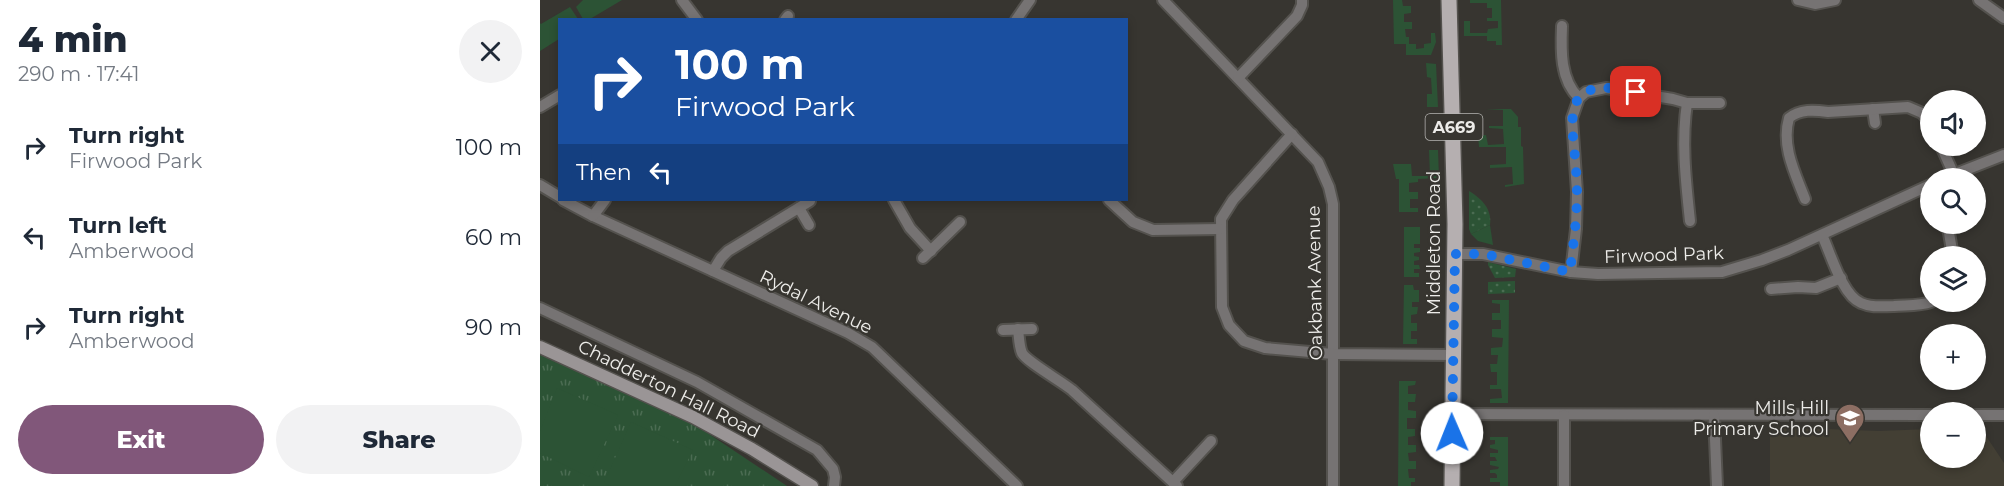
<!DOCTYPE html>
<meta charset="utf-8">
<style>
body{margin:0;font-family:Montserrat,sans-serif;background:#f2f2f3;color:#1f2937;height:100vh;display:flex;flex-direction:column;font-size:22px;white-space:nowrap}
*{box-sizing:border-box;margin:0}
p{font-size:20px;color:#747a83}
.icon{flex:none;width:33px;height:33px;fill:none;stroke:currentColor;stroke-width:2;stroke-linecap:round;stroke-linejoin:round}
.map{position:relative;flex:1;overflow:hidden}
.drawer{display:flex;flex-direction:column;background:#fff;width:540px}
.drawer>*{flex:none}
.top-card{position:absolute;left:18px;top:18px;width:570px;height:183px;border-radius:0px;box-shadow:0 3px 9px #0003;background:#1a4fa0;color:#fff;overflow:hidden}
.fabs{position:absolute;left:1380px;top:90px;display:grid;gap:12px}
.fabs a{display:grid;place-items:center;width:66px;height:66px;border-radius:50%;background:#fff;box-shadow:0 3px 9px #0003;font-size:30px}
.pin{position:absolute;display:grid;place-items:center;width:51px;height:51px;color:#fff;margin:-26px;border-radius:12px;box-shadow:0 3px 9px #0006}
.me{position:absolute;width:66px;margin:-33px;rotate:359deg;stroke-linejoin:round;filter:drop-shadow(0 0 4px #0008)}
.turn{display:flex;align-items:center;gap:21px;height:126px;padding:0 18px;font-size:27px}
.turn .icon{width:78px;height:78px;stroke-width:2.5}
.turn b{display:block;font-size:42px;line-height:51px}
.then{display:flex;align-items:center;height:57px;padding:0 18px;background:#0003;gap:12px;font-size:22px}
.round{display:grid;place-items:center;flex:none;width:63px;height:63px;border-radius:32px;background:#f2f2f3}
.head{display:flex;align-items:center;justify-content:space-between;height:102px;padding:0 18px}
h1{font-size:36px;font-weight:800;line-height:45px}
.cta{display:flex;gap:12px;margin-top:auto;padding:12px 18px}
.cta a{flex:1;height:69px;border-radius:36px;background:#81577a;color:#fff;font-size:24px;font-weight:800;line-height:69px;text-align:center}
.cta a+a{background:#f2f2f3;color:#1f2937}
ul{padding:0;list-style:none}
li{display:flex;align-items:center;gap:18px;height:90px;padding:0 18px}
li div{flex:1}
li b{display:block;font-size:22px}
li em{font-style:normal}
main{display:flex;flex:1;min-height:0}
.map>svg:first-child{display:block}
</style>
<main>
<section class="drawer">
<div class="head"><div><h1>4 min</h1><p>290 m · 17:41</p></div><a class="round"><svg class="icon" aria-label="close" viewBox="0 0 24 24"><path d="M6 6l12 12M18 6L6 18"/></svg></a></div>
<ul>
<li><svg class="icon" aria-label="right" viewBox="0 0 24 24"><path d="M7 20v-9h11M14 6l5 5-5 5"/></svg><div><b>Turn right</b><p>Firwood Park</p></div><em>100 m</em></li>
<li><svg class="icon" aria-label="left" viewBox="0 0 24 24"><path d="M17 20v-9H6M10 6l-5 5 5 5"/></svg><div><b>Turn left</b><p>Amberwood</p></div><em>60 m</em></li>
<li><svg class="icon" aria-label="right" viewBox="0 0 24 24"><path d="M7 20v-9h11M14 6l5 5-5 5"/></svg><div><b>Turn right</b><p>Amberwood</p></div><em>90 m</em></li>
</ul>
<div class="cta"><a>Exit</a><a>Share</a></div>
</section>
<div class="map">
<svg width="1464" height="486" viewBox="0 0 1464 486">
<defs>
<pattern id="grass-dots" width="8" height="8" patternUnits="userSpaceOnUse" patternTransform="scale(1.5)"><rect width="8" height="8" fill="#2c5335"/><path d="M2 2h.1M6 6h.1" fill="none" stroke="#4b6c52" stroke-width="1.8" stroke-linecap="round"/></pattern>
<pattern id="park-tufts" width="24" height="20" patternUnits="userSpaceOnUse" patternTransform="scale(1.5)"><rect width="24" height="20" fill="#2c5335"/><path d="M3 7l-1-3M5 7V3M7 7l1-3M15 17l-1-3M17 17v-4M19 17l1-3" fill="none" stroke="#4b6c52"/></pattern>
</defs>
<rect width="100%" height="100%" fill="#373530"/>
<!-- built -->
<polygon fill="#433f34" points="1230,427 1339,431 1390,429 1390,458 1436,458 1436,427 1440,427 1464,463 1464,486 1230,486"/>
<!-- grass -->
<g fill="url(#grass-dots)">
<path d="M 929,191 C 942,199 952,209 950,225 L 931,234 L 929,229 Z"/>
<polygon points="948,262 976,269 975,277 955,278 948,265"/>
<polygon points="975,281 975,293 948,294 948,282"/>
</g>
<!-- park -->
<polygon fill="url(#park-tufts)" points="0,355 148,420 247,486 0,486"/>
<!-- garden -->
<g fill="#2c5335">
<polygon points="43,0 82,0 50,19 43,19 36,7"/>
<polygon points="853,0 862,0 863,6 871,6 871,13 864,14 864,22 872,22 872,29 865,29 866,37 869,37 869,44 876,44 876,49 884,48 884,44 891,43 891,33 895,33 896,42 891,55 866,55 866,44 854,44"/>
<polygon points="930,0 961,0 962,45 956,45 956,41 947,41 947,36 924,36 924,21 930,21 930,33 947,33 948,29 958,28 958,21 947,21 947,18 952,18 952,8 947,8 947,3 930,3"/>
<polygon points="30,7 38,19 20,20 19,39 0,51 0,23 1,24"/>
<polygon points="886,63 896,64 898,107 887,107 887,94 892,94 891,78 887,77"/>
<polygon points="946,109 971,109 978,117 978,127 981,127 981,146 983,147 984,184 965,187 965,185 973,184 972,167 950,168 950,165 966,164 966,147 939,147 938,136 946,135 948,145 964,144 963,129 949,128 949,126 963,126 963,110"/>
<polygon points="889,150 898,150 899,178 878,179 878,182 869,183 869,192 878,192 878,199 870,199 870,208 878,208 878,212 859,212 859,179 856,179 853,164 871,164 872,176 890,176"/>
<polygon points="950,225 953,245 938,241 931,234"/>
<polygon points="864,227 880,227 880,244 874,244 874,248 880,248 880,252 874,253 874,256 879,257 879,260 874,261 874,265 879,265 880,269 874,269 874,273 879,273 879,277 864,277"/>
<polygon points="864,285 873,285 874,290 879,290 879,302 872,302 872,307 878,307 877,314 871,315 871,323 877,323 877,331 871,331 871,339 877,339 877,344 863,344"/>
<polygon points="952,300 969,300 968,403 950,403 950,399 962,398 961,389 950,389 950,385 957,385 957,372 951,372 950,364 957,364 958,355 951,355 951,348 962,347 963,338 952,337 952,329 961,329 961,320 952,320 952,313 960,313 960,304 952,303"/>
<polygon points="859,381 876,381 875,385 868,386 868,394 876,394 875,402 868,402 868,410 876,411 876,418 867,418 867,429 875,429 875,436 868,437 868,445 876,445 876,452 868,453 869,461 876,461 876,469 868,469 869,478 875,478 875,482 871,482 871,486 858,486"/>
<polygon points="17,388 78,415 49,477 0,453 0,431"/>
<polygon points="91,422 153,450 135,486 71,486 64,483"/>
<polygon points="950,437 968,437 968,486 960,486 960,482 950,482 950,478 957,478 957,475 955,473 950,473 950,470 958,469 959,467 950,465 950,461 957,461 955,457 950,457 950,453 958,453 958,450 950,448 950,445 955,444 955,440 950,440"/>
</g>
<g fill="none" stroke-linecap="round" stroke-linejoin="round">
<!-- minor casing -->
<g stroke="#54524e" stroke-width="14">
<g id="minor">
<polyline points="142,0 157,20"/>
<polyline points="623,0 778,162 789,187 793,204 793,486"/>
<polyline points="1258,0 1275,4 1295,0"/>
<polyline points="1439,0 1464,18"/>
<polyline points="245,20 248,16"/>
<polyline points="476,20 490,0"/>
<path d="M 1022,26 C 1021,50 1020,80 1039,98"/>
<polyline points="698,78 757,16 762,5 762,0"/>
<path d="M 1147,103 C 1141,142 1146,183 1150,221"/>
<polyline points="0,107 20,95"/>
<polyline points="1333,109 1335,123"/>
<polyline points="752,134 693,200 681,219 682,307 689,325 704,341 725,348 793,354 913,355"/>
<polyline points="1401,146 1414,175"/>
<polyline points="1405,178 1464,155"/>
<polyline points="0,185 20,197"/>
<path d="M 1265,199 C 1255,173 1241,146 1249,118 C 1260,109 1274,110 1288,112 L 1368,107 L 1382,113 L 1390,123"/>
<polyline points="23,200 53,216 308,333 332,347 477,486"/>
<polyline points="354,200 370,228 391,251"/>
<polyline points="569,200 593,222 613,230 681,229"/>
<polyline points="259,208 269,225"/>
<polyline points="53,216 65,200"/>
<polyline points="1406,224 1409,233 1413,256"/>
<path d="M 1282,235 C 1291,254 1302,295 1321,303 C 1332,308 1343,306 1354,306 C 1367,305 1380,306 1391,302"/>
<polyline points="915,254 943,254 1031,272 1058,274 1182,272 1222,260 1248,250 1390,185"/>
<polyline points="383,258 420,222"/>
<polyline points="173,271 181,258 188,251 270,201"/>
<polyline points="1031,272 1036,229 1037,192 1032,118 1039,98 1046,92 1066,88 1133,99 1147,103 1180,103"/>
<polyline points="1231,289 1258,287 1276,288 1301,278"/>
<polyline points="0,308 157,382 277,450 293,469 295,477 294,486"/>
<path d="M 478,329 C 479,337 479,346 482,353 C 487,362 521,381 532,390 L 637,486"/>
<polyline points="463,330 492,329"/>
<polyline points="912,414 1390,415"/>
<polyline points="1024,415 1024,486"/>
<polyline points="1174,415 1177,486"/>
<polyline points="1436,415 1464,415"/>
<polyline points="633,482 671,441"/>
</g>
</g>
<!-- secondary casing -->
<g stroke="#54524e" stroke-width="15">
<polyline id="secondary" points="0,347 153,417 212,449 272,486"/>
</g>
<!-- primary casing -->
<g stroke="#54524e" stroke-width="18">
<polyline id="primary" points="909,0 915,224 912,486"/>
</g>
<!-- minor -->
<use href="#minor" stroke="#767373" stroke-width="10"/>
<!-- secondary -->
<use href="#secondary" stroke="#9a9596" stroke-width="12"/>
<!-- primary -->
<use href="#primary" stroke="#b5afb0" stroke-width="15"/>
</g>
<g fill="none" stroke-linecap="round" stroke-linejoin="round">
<!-- route -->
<path stroke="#1a73e8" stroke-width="10" stroke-dasharray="0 18" d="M 912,433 L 915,254 L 943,254 L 1030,272 C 1033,246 1037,220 1037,194 C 1037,175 1035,157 1033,138 C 1033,125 1030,109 1039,98 C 1052,82 1079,89 1096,92"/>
</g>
<!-- icons -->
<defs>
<g id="school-pin" transform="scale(1.5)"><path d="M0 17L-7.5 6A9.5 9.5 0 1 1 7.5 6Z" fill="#8d6e63" stroke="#373530"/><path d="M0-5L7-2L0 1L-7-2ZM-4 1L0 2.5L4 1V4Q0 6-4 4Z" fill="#fff"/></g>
</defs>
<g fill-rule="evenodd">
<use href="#school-pin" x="1310" y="418"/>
</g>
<g text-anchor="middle" stroke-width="4.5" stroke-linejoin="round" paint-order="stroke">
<!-- shield labels -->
<rect fill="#373530" stroke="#b6b5b2" stroke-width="1.5" x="885.5" y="114" width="57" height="26" rx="4.5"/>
<g font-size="16" font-weight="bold" fill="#edece9">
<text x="914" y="133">A669</text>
</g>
<!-- street labels -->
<g font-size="18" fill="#edece9" stroke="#373530">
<text transform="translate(894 243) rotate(-90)" y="6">Middleton Road</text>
<text transform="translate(1124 255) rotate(-2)" y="6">Firwood Park</text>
<text transform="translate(775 283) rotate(-91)" y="6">Oakbank Avenue</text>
<text transform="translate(276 302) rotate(26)" y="6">Rydal Avenue</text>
<text transform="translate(129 389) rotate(26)" y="6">Chadderton Hall Road</text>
</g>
<!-- poi labels -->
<g font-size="18" fill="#edece9" stroke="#373530" text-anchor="end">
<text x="1289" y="414">Mills Hill<tspan x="1289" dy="21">Primary School</tspan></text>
</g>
</g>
</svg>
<div class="fabs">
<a><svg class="icon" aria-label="sound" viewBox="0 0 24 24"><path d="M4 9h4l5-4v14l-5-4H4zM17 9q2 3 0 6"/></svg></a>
<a><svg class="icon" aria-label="search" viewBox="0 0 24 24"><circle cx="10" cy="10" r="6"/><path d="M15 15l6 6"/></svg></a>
<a><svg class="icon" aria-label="layers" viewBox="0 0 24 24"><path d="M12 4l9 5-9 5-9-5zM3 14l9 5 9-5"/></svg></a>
<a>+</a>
<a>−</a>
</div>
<div class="pin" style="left:1096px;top:92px;background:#d93025"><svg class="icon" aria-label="arrive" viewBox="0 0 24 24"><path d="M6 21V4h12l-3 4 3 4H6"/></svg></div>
<svg class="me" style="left:912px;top:433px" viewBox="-20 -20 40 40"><circle r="19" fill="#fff"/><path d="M0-13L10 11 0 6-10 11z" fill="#1a73e8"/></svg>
<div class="top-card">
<div class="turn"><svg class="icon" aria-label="right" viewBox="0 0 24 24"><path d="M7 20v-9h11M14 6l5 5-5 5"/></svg><div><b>100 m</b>Firwood Park</div></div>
<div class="then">Then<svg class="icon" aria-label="left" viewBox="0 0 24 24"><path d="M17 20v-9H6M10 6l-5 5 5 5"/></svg></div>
</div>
</div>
</main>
